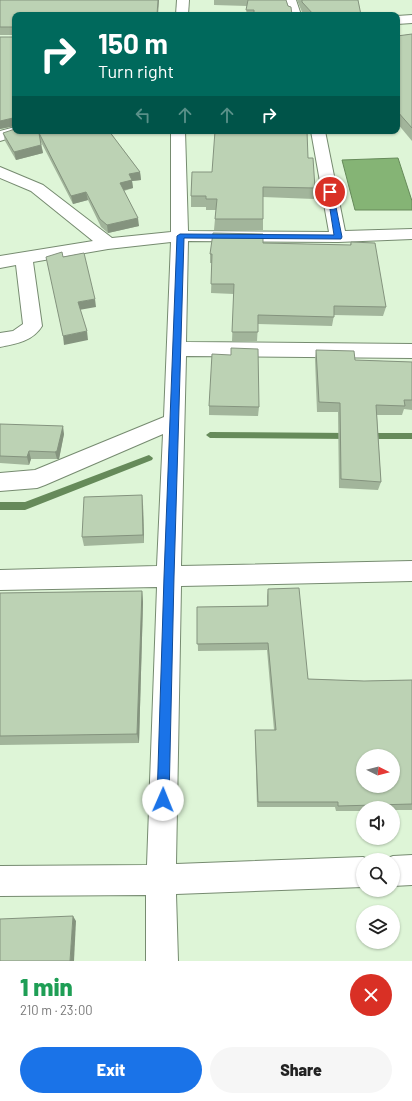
<!DOCTYPE html>
<meta charset="utf-8">
<style>
body{margin:0;font-family:Barlow,sans-serif;background:#f6f6f6;color:#222;height:100vh;display:flex;flex-direction:column;font-size:15px;white-space:nowrap}
*{box-sizing:border-box;margin:0}
p{font-size:13px;color:#767676}
.icon{flex:none;width:22px;height:22px;fill:none;stroke:currentColor;stroke-width:2;stroke-linecap:round;stroke-linejoin:round}
.map{position:relative;height:961px;overflow:hidden}
.panel{display:flex;flex-direction:column;background:#fff;flex:1}
.panel>*{flex:none}
.hud{position:absolute;left:12px;top:12px;width:388px;height:122px;border-radius:8px;box-shadow:0 1px 3px #0004;background:#00695c;color:#fff;overflow:hidden}
.needle{width:26px;rotate:96deg}
.fabs{position:absolute;left:356px;top:749px;display:grid;gap:8px}
.fabs a{display:grid;place-items:center;width:44px;height:44px;border-radius:50%;background:#fff;box-shadow:0 1px 3px #0004;font-size:20px}
.pin{position:absolute;display:grid;place-items:center;width:34px;height:34px;color:#fff;margin:-17px;border:2px solid #fff;border-radius:50%;box-shadow:0 1px 4px #0007}
.me{position:absolute;width:44px;margin:-22px;rotate:1deg;stroke-linejoin:round;filter:drop-shadow(0 0 3px #0008)}
.turn{display:flex;align-items:center;gap:14px;height:84px;padding:0 20px;font-size:18px}
.turn .icon{width:52px;height:52px;stroke-width:2.5}
.turn b{display:block;font-size:28px;line-height:34px}
.lanes{display:flex;align-items:center;height:38px;padding:0 20px;background:#0003;justify-content:center;gap:20px;direction:ltr}
.lanes .off{opacity:.35}
.round{display:grid;place-items:center;flex:none;width:42px;height:42px;border-radius:21px;background:#f6f6f6}
.summary{display:flex;align-items:center;justify-content:space-between;height:68px;padding:0 20px}
h1{font-size:24px;font-weight:800;line-height:30px;color:#1e9e55}
.cta{display:flex;gap:8px;margin-top:auto;padding:8px 20px}
.cta a{flex:1;height:46px;border-radius:24px;background:#1a73e8;color:#fff;font-size:16px;font-weight:800;line-height:46px;text-align:center}
.cta a+a{background:#f6f6f6;color:#222}
.map>svg:first-child{display:block}
</style>
<div class="map">
<svg width="412" height="961" viewBox="0 0 412 961">
<rect width="100%" height="100%" fill="#def5d7"/>
<!-- water -->
<polygon fill="#85b475" stroke="#668a5a" points="398,158 412,201 412,210 355,210 342,160"/>
<g fill="none" stroke-linecap="round" stroke-linejoin="round">
<!-- stream -->
<g fill="#668a5a" fill-rule="evenodd">
<polygon points="210,432 351,433 355,436 351,439 210,438 206,435"/>
<polygon points="367,433 412,433 412,439 367,439 363,436"/>
<polygon points="149,455 153,458 152,460 25,510 0,510 0,502 25,502"/>
</g>
<!-- minor casing -->
<g stroke="#768b70" stroke-width="2">
<g id="minor">
<polygon points="177,0 189,0 188,15 176,15"/>
<polygon points="284,0 296,0 301,15 289,15"/>
<polygon points="412,15 412,23 397,24 397,16"/>
<polygon points="15,127 15,131 25,131 23,134 0,141 0,131"/>
<path d="M 171,131 L 185,131 L 188,231 L 329,232 L 311,131 L 325,131 L 345,231 L 412,229 L 412,239 L 338,242 L 188,241 L 186,342 L 412,344 L 412,358 L 186,356 L 181,566 L 412,561 L 412,581 L 181,586 L 176,864 L 363,857 L 370,860 L 363,860 L 363,887 L 176,894 L 178,961 L 146,961 L 146,895 L 0,896 L 0,866 L 147,865 L 157,587 L 0,590 L 0,570 L 157,566 L 163,434 L 45,485 L 37,488 L 0,491 L 0,473 L 35,470 L 164,417 L 171,242 L 108,249 L 33,262 L 42,326 C 33,341 16,344 0,347 L 0,333 L 13,331 L 23,324 L 16,265 L 0,268 L 0,256 L 93,241 L 31,191 L 0,178 L 0,167 L 43,185 L 112,238 L 171,232 Z"/>
<polygon points="412,855 412,885 393,886 393,860 383,860 393,856"/>
</g>
</g>
<!-- minor -->
<use href="#minor" fill="#fff" fill-rule="evenodd"/>
</g>
<!-- wall -->
<g fill="#a2b59b">
<polygon points="0,0 15,15 15,126 0,129 0,37 15,37 15,35 0,35"/>
<polygon points="214,0 286,0 292,15 246,15 247,6 214,5"/>
<polygon points="297,0 358,0 361,15 304,15 302,12"/>
<polygon points="412,34 412,141 397,123 397,36"/>
<polygon points="109,131 140,172 141,180 132,181 133,188 124,191 139,226 108,233 101,227 88,200 73,204 41,142 43,153 16,160 5,141 3,133"/>
<polygon points="308,158 315,188 314,199 263,197 263,230 214,230 215,219 216,210 206,210 206,207 191,207 191,196 212,172"/>
<polygon points="351,242 386,307 383,316 334,315 332,326 258,324 257,341 232,341 234,294 211,293 212,263 210,263 210,254 263,243 350,245"/>
<polygon points="316,350 355,360 412,362 412,410 404,409 402,415 377,415 381,482 378,490 339,488 338,412 317,412 315,359"/>
<polygon points="209,406 259,407 258,416 209,415"/>
<polygon points="0,424 64,434 59,459 31,459 29,465 0,463"/>
<polygon points="143,504 144,543 84,546 82,537"/>
<polygon points="268,589 308,679 364,681 412,680 412,810 393,810 393,808 363,808 363,811 336,811 335,807 257,807 255,736 255,730 274,730 267,650 198,651 197,607 267,606 267,596"/>
<polygon points="142,591 143,602 139,743 0,745 0,593"/>
</g>
<!-- shaded-wall -->
<g fill="#84937e">
<polygon points="158,0 159,0 158,15 157,15"/>
<polygon points="13,118 15,126 0,129 0,121"/>
<polygon points="41,145 43,153 16,160 14,152"/>
<polygon points="140,172 141,180 132,181 133,188 120,191 120,183 129,174"/>
<polygon points="86,192 88,200 73,204 71,196"/>
<polygon points="138,218 139,226 108,233 107,225"/>
<polygon points="95,299 96,307 79,310 78,302"/>
<polygon points="87,331 88,340 64,345 63,336"/>
<polygon points="63,426 64,434 59,459 57,459 55,452"/>
<polygon points="29,451 31,459 29,465 27,457"/>
<polygon points="142,495 143,504 144,543 143,535"/>
<polygon points="142,591 143,602 139,743 137,734"/>
<polygon points="73,916 76,921 74,961 70,961"/>
</g>
<!-- building -->
<g fill="#bcd2b4" stroke="#84937e" fill-rule="evenodd">
<polygon points="0,0 158,0 157,15 15,15 15,121 13,118 0,121 0,37 15,37 15,27 0,27"/>
<polygon points="248,0 286,0 288,6 291,7 292,15 254,15 254,10 246,10"/>
<polygon points="302,0 358,0 361,15 314,15 302,2"/>
<polygon points="412,34 412,128 397,111 397,36"/>
<polygon points="15,129 15,131 109,131 140,172 129,174 132,180 120,183 138,218 107,225 100,219 86,192 71,196 39,133 41,145 14,152 3,133"/>
<polygon points="215,131 307,131 308,158 313,158 315,188 263,187 263,219 215,219 217,199 206,199 206,196 191,196 192,172 212,172"/>
<polygon points="213,233 263,234 263,243 351,245 351,242 375,243 386,307 334,306 334,317 258,315 258,332 232,332 234,284 211,284 212,254 210,254"/>
<polygon points="62,252 63,257 84,253 95,299 78,302 87,331 63,336 46,257"/>
<polygon points="231,348 258,349 259,407 209,406 212,354 231,355"/>
<polygon points="316,350 354,351 355,360 412,362 412,400 404,400 405,406 376,405 381,482 341,479 340,403 319,402"/>
<polygon points="0,424 63,426 57,451 55,452 29,451 27,457 0,456"/>
<polygon points="142,495 143,535 82,537 84,497"/>
<path d="M 299,588 L 308,679 L 364,681 L 412,680 L 412,804 L 338,806 L 338,802 L 258,802 L 255,730 L 276,730 L 268,643 L 197,644 L 197,607 L 268,606 L 268,589 ZM 363,756 L 393,756 L 393,786 L 363,786 Z"/>
<polygon points="142,591 137,734 0,736 0,593"/>
<polygon points="73,916 70,961 0,961 0,919"/>
</g>
<!-- route -->
<polygon fill="#1a73e8" stroke="#114b97" points="327,190 333,192 342,237 341,239 184,238 174,577 169,800 167,805 163,806 159,805 157,800 164,577 177,236 180,234 334,235"/>
</svg>
<div class="fabs">
<a><svg class="needle" viewBox="-14 -14 28 28"><path d="M0-13l5 13h-10z" fill="#e53935"/><path d="M0 13l5-13h-10z" fill="#767676"/></svg></a>
<a><svg class="icon" aria-label="sound" viewBox="0 0 24 24"><path d="M4 9h4l5-4v14l-5-4H4zM17 9q2 3 0 6"/></svg></a>
<a><svg class="icon" aria-label="search" viewBox="0 0 24 24"><circle cx="10" cy="10" r="6"/><path d="M15 15l6 6"/></svg></a>
<a><svg class="icon" aria-label="layers" viewBox="0 0 24 24"><path d="M12 4l9 5-9 5-9-5zM3 14l9 5 9-5"/></svg></a>
</div>
<div class="pin" style="left:330px;top:192px;background:#d93025"><svg class="icon" aria-label="arrive" viewBox="0 0 24 24"><path d="M6 21V4h12l-3 4 3 4H6"/></svg></div>
<svg class="me" style="left:163px;top:800px" viewBox="-20 -20 40 40"><circle r="19" fill="#fff"/><path d="M0-13L10 11 0 6-10 11z" fill="#1a73e8"/></svg>
<div class="hud">
<div class="turn"><svg class="icon" aria-label="right" viewBox="0 0 24 24"><path d="M7 20v-9h11M14 6l5 5-5 5"/></svg><div><b>150 m</b>Turn right</div></div>
<div class="lanes"><svg class="icon off" aria-label="left" viewBox="0 0 24 24"><path d="M17 20v-9H6M10 6l-5 5 5 5"/></svg><svg class="icon off" aria-label="ahead" viewBox="0 0 24 24"><path d="M12 20V5M6 11l6-6 6 6"/></svg><svg class="icon off" aria-label="ahead" viewBox="0 0 24 24"><path d="M12 20V5M6 11l6-6 6 6"/></svg><svg class="icon" aria-label="right" viewBox="0 0 24 24"><path d="M7 20v-9h11M14 6l5 5-5 5"/></svg></div>
</div>
</div>
<section class="panel">
<div class="summary"><div><h1>1 min</h1><p>210 m · 23:00</p></div><a class="round" style="background:#d93025;color:#fff"><svg class="icon" aria-label="close" viewBox="0 0 24 24"><path d="M6 6l12 12M18 6L6 18"/></svg></a></div>
<div class="cta"><a>Exit</a><a>Share</a></div>
</section>
